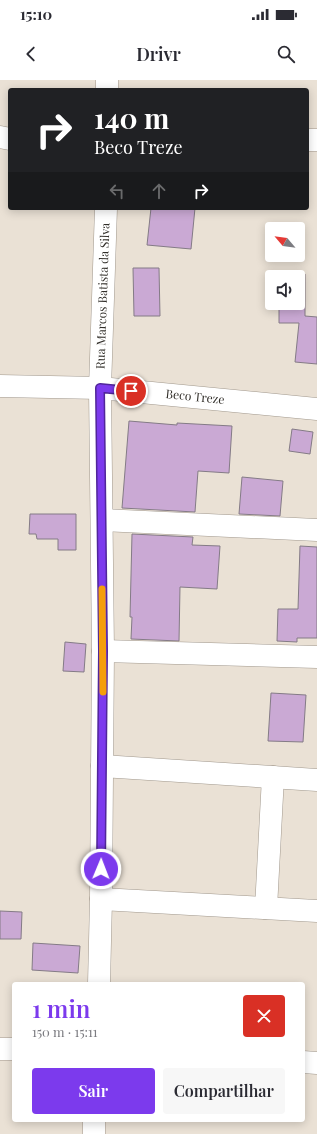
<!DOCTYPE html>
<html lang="pt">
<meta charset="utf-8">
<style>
body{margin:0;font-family:"Playfair Display",serif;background:#f7f7f7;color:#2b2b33;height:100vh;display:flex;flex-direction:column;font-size:15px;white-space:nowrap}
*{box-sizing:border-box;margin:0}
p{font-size:13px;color:#7c7c81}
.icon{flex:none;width:22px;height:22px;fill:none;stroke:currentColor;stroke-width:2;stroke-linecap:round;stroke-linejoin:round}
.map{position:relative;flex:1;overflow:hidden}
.side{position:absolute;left:12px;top:902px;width:293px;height:140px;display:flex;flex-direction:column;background:#fff;border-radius:4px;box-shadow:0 2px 10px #0003}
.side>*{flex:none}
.guide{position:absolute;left:8px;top:8px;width:301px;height:122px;border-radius:4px;box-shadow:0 2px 10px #0003;background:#202124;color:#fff;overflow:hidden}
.needle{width:26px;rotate:299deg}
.fabs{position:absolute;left:265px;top:142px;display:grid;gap:8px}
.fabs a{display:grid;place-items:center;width:40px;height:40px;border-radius:4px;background:#fff;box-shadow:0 2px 10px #0003;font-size:20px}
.pin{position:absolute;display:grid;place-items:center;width:34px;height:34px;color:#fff;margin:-17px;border:2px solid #fff;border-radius:50%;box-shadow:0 1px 4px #0007}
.me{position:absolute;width:44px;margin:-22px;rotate:1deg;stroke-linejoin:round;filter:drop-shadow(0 0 3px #0008)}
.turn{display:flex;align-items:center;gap:14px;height:84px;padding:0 20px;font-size:18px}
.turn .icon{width:52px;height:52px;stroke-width:2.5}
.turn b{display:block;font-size:28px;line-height:34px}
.lanes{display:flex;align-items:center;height:38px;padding:0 20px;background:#0003;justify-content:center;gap:20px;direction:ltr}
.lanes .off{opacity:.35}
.round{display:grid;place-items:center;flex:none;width:42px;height:42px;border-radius:4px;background:#f7f7f7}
.head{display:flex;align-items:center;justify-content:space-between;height:68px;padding:0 20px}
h1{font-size:24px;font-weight:600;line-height:30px;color:#7c3aed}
.primary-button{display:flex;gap:8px;margin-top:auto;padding:8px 20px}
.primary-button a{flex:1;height:46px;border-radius:4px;background:#7c3aed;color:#fff;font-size:16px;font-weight:600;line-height:46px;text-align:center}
.primary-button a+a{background:#f7f7f7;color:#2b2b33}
.status{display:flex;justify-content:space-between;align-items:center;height:28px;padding:0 20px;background:#fff;direction:ltr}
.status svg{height:11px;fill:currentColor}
header{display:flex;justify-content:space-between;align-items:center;height:52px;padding:0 20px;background:#fff;font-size:18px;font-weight:600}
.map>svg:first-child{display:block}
</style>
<div class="status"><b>15:10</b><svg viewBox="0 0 49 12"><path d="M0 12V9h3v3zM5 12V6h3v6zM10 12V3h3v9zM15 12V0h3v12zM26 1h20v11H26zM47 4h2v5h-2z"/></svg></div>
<header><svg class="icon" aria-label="back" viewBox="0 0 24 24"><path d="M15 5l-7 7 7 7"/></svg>Drivr<svg class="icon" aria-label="search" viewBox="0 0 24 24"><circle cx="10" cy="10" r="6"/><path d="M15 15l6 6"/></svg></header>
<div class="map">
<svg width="317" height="1054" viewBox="0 0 317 1054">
<rect width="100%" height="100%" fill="#eae1d5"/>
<!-- building -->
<g fill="#caa9d4" stroke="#847b86">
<polygon points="151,128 195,128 191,169 147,165"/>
<polygon points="133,188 159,188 160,236 134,236"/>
<polygon points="279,194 305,194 305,236 317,237 317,284 295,282 299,243 279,243 279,223 298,223 298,197 279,197"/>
<polygon points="129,341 177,345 177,343 232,346 229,393 198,391 195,432 122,428"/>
<polygon points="292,349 313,352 310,374 289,371"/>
<polygon points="242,397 283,401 280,436 239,434"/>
<polygon points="30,434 76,434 76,470 58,470 58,459 37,459 36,454 29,454"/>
<polygon points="132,454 193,457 192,465 220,466 217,509 180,507 179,561 131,559 132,537 130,537"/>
<polygon points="300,466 317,467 317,558 297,558 297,562 277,561 278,529 298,529"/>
<polygon points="65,562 86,564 84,592 63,591"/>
<polygon points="271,613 306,615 303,662 268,661"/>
<polygon points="0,831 22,832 21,859 0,859"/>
<polygon points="33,863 80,866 78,893 32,890"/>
</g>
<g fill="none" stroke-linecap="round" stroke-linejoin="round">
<!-- minor casing -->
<g stroke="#a1988d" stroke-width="23">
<g id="minor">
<polyline points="107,0 107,10"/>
<polyline points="0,57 10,59"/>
<polyline points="307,60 317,60"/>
<polyline points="0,306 100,308 317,329"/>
<polyline points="102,440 317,450"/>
<polyline points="103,571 317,577"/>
<polyline points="102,686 317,700"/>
<polyline points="101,819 317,831"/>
<polyline points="266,828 273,697"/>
<polyline points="99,904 101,819 103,571 100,308 106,128"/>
<polyline points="0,969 14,969"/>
<polyline points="303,982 317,983"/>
<polyline points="94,1054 94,1040"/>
</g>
</g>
<!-- minor -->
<use href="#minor" stroke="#fff" stroke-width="22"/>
</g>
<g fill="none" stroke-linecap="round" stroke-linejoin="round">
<!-- route casing -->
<g stroke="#51269a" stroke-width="10">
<polyline id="route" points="101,789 103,571 100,308 131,311"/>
</g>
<!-- route -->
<use href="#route" stroke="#7c3aed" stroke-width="7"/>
<!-- slow -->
<polyline stroke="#f59e0b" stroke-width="7" points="102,509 103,612"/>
</g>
<g text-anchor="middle" stroke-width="3" stroke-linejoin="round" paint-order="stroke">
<!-- street labels -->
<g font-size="12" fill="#312e29" stroke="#fff">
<text transform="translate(103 216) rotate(-88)" y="4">Rua Marcos Batista da Silva</text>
<text transform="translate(195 317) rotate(6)" y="4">Beco Treze</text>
</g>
</g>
</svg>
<div class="fabs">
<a><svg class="needle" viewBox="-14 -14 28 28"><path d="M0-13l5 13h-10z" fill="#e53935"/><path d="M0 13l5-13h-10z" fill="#7c7c81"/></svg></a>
<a><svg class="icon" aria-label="sound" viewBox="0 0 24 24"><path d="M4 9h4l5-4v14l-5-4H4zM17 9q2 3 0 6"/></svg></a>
</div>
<div class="pin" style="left:131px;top:311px;background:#d93025"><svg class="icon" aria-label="arrive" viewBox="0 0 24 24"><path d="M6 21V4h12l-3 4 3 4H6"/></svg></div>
<svg class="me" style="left:101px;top:789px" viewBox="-20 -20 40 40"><circle r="17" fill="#7c3aed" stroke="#fff" stroke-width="3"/><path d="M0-11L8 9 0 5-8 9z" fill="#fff"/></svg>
<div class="guide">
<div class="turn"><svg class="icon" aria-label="right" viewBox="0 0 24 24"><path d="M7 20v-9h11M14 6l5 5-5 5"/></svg><div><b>140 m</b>Beco Treze</div></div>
<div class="lanes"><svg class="icon off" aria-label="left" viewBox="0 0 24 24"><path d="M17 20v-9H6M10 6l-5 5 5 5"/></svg><svg class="icon off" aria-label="ahead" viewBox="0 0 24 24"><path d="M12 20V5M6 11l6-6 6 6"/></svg><svg class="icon" aria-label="right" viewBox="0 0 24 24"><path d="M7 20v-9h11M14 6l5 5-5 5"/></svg></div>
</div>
<section class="side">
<div class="head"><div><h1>1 min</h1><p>150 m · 15:11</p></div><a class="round" style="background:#d93025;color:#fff"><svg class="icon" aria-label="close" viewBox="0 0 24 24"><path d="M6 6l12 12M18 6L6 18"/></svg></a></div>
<div class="primary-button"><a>Sair</a><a>Compartilhar</a></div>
</section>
</div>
